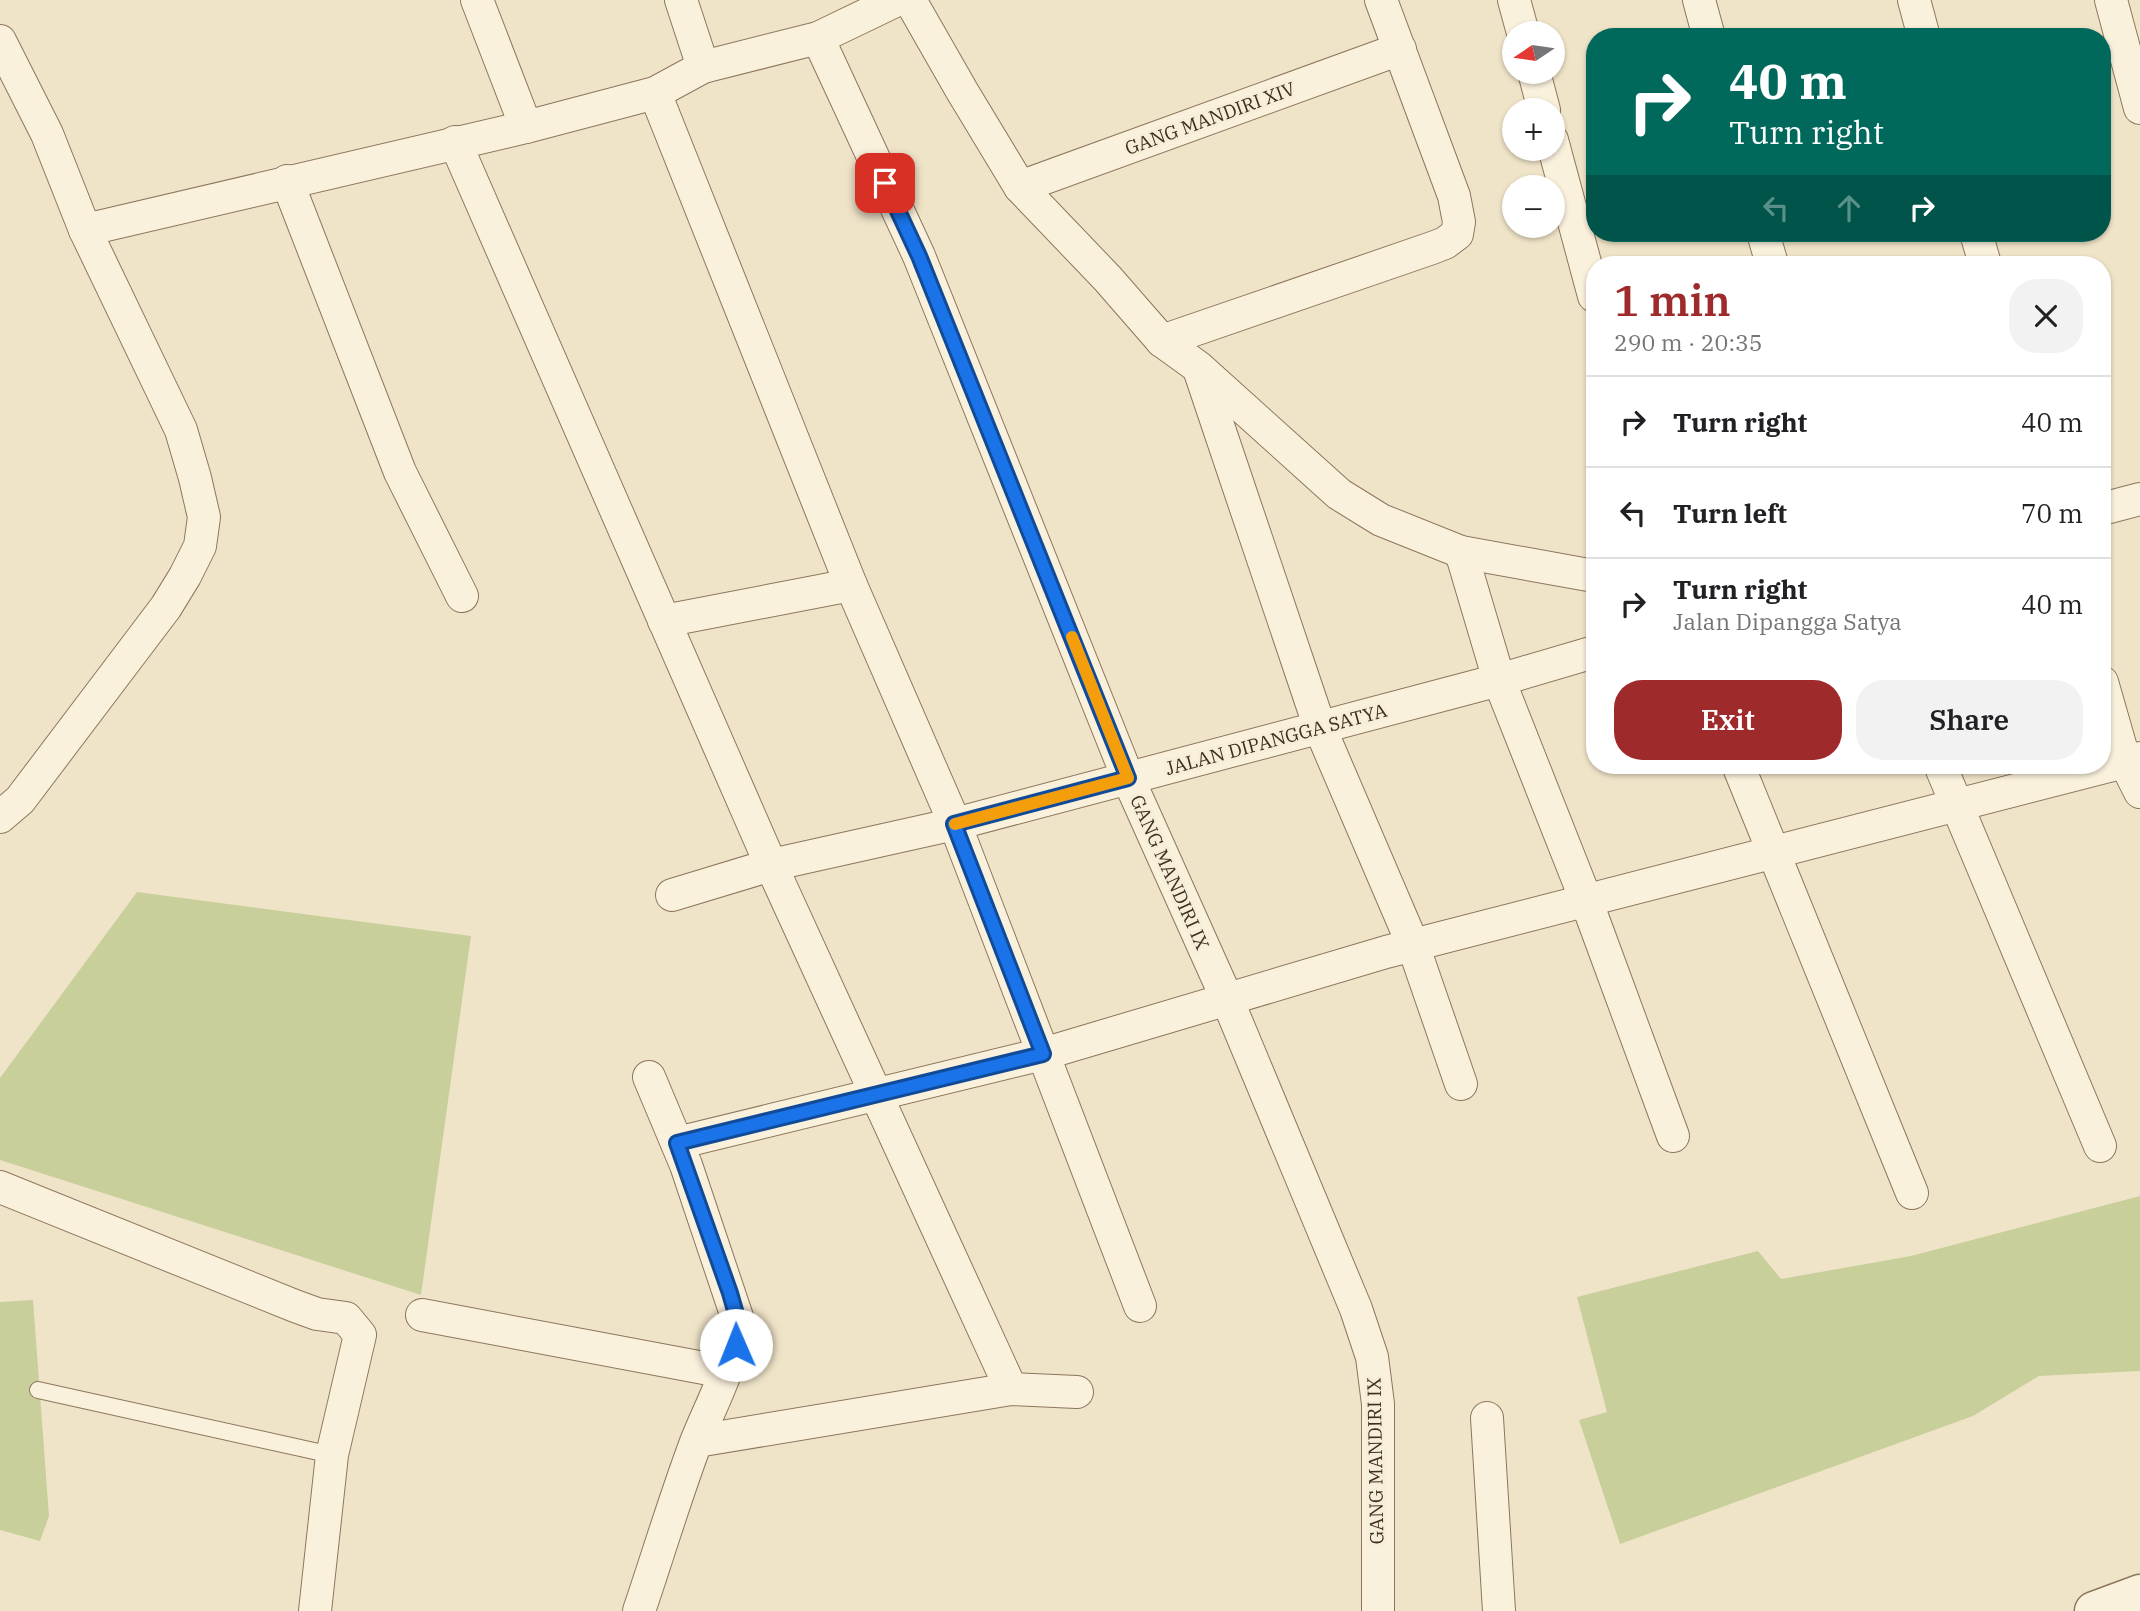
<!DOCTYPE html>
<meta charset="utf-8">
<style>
body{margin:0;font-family:"IBM Plex Serif",serif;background:#f2f2f2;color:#202124;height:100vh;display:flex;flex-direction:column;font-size:26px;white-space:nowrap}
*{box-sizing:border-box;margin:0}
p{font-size:23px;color:#757577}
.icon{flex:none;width:38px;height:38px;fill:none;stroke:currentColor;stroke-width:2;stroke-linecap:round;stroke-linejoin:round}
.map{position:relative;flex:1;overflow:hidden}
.panel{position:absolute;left:1586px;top:256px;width:525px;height:518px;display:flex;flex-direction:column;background:#fff;border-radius:28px;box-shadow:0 2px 5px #0004}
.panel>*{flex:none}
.hud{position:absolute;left:1586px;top:28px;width:525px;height:214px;border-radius:28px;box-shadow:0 2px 5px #0004;background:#00695c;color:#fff;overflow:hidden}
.needle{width:46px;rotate:257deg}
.fabs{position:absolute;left:1502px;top:21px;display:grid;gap:14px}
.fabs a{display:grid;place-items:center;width:63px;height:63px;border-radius:50%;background:#fff;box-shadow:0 2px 5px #0004;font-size:35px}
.pin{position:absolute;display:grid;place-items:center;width:60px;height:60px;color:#fff;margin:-30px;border-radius:14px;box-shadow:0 4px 10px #0006}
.me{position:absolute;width:77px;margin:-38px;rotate:359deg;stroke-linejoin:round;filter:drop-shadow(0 0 5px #0008)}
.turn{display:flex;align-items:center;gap:24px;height:147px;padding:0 28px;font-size:32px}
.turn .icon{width:91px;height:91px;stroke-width:2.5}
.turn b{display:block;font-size:49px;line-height:60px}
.lanes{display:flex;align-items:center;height:66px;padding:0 28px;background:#0003;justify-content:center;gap:35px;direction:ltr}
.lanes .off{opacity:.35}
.round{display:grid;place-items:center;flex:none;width:74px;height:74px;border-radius:28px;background:#f2f2f2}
.headline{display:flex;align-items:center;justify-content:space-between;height:119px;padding:0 28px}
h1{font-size:42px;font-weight:600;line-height:52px;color:#9e2a2b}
.primary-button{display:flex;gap:14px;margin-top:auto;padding:14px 28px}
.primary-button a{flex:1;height:80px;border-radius:28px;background:#9e2a2b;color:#fff;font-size:28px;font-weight:600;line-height:80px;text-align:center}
.primary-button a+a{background:#f2f2f2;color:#202124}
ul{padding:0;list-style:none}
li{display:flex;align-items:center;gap:21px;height:91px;padding:0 28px;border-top:2px solid #e0e0e0}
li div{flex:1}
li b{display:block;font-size:26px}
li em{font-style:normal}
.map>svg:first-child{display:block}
</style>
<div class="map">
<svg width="2140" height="1611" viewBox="0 0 2140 1611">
<rect width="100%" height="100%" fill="#f0e4c8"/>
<!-- green -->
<g fill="#c9cf9b">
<polygon points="137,892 471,936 421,1295 0,1160 0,1078"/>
<polygon points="2140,1196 2140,1371 2039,1376 1973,1416 1620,1544 1579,1420 1607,1412 1577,1297 1758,1251 1781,1279 1911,1256"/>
<polygon points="33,1300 49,1516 40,1541 0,1530 0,1302"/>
</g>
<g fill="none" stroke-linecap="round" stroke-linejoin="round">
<!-- service casing -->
<g stroke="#8d765c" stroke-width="18">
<polyline id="service" points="38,1390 332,1455"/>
</g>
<!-- minor casing -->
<g stroke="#8d765c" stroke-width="34">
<g id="minor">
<polyline points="477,0 526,127"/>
<polyline points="681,0 703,67"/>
<polyline points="910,0 962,91 1020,187 1108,279 1162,341 1198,367 1339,494 1381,520 1461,552 1594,576"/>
<polyline points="1514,0 1523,33"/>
<polyline points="1699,0 1709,37"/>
<polyline points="1914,0 1924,37"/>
<polyline points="2111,0 2140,108"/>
<polyline points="818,38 919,256 1128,778 1227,999 1356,1309 1372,1357 1378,1404 1378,1611"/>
<polyline points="0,41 47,134 85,230 181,430 195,478 204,517 200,546 185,576 166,607 20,800 0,817"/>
<polyline points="1534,72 1544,110"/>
<polyline points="655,93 851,585 955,824 1140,1306"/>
<polyline points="1552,140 1594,296"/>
<polyline points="455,142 771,865 1011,1389"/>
<polyline points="287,181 400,472 462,596"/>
<polyline points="1020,187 1400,49"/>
<polyline points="85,230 526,127 655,93 703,67 818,38 897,0"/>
<polyline points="1763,233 1772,264"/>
<polyline points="1976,233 1985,264"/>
<polyline points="1162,341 1432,248 1445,243 1457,234 1459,222 1454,196 1381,0"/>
<polyline points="1199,369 1320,728 1413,945 1461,1084"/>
<polyline points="2102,509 2140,499"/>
<polyline points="1461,552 1499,680 1586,900 1673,1136"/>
<polyline points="664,621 851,585"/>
<polyline points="2102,682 2125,762 2140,792"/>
<polyline points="1738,765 1912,1193"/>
<polyline points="1940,765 2100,1146"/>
<polyline points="672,895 771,865 955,824 1499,680 1594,652"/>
<polyline points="677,1143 1043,1054 1386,952 2140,758"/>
<polyline points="0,1187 295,1306 317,1314 346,1318 360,1335 332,1455 315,1611"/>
<polyline points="422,1315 725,1372"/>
<polyline points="1487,1418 1499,1611"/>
<polyline points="697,1441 1011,1389 1077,1392"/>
<path d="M 639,1611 C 658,1555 675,1498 696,1442 C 712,1402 734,1364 738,1320 L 686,1165 L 649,1077"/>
</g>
</g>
<!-- tertiary casing -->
<g stroke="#8d765c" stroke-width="41">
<polyline id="tertiary" points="2094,1611 2140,1594"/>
</g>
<!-- service -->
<use href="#service" stroke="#faf1dc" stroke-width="16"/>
<!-- minor -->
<use href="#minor" stroke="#faf1dc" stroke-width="32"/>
<!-- tertiary -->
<use href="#tertiary" stroke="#faf1dc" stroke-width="38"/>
</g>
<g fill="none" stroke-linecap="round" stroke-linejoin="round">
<!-- route casing -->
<g stroke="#114b97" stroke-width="18">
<polyline id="route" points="736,1345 738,1321 730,1293 677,1143 1043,1054 954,824 1128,778 919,256 885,183"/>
</g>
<!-- route -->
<use href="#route" stroke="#1a73e8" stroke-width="12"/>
<!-- slow -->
<polyline stroke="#f59e0b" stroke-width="12" points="955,824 1128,778 1072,637"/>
</g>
<g text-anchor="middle" stroke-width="6" stroke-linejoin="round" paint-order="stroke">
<!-- street labels -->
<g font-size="19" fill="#3d2e20" stroke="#f7eed8">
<text transform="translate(1210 118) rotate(-20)" y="7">GANG MANDIRI XIV</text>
<text transform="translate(1276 739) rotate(-15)" y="7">JALAN DIPANGGA SATYA</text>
<text transform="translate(1170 872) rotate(66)" y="7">GANG MANDIRI IX</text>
<text transform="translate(1375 1461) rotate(-91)" y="7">GANG MANDIRI IX</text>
</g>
</g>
</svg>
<div class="fabs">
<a><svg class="needle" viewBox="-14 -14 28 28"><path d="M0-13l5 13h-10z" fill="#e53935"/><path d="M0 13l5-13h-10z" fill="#757577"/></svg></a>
<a>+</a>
<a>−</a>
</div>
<div class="pin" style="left:885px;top:183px;background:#d93025"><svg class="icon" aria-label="arrive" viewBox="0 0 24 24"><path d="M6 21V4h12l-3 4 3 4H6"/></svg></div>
<svg class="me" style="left:736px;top:1345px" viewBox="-20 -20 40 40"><circle r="19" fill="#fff"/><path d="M0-13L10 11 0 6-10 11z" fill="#1a73e8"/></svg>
<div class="hud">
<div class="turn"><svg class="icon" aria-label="right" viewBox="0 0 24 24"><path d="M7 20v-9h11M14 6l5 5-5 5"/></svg><div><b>40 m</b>Turn right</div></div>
<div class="lanes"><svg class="icon off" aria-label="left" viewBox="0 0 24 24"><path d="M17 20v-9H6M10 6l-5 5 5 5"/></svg><svg class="icon off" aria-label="ahead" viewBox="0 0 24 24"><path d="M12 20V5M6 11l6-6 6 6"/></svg><svg class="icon" aria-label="right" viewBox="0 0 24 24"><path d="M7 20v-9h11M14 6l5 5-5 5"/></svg></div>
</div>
<section class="panel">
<div class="headline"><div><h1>1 min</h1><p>290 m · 20:35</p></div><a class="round"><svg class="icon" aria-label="close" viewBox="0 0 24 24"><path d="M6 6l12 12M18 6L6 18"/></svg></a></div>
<ul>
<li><svg class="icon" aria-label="right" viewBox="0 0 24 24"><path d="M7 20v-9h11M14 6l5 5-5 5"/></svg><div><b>Turn right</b></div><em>40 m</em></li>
<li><svg class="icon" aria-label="left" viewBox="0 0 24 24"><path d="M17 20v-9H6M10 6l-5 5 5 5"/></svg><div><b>Turn left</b></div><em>70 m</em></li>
<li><svg class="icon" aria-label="right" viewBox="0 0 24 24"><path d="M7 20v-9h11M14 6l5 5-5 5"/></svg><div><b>Turn right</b><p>Jalan Dipangga Satya</p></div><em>40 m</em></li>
</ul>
<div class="primary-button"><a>Exit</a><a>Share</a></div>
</section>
</div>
